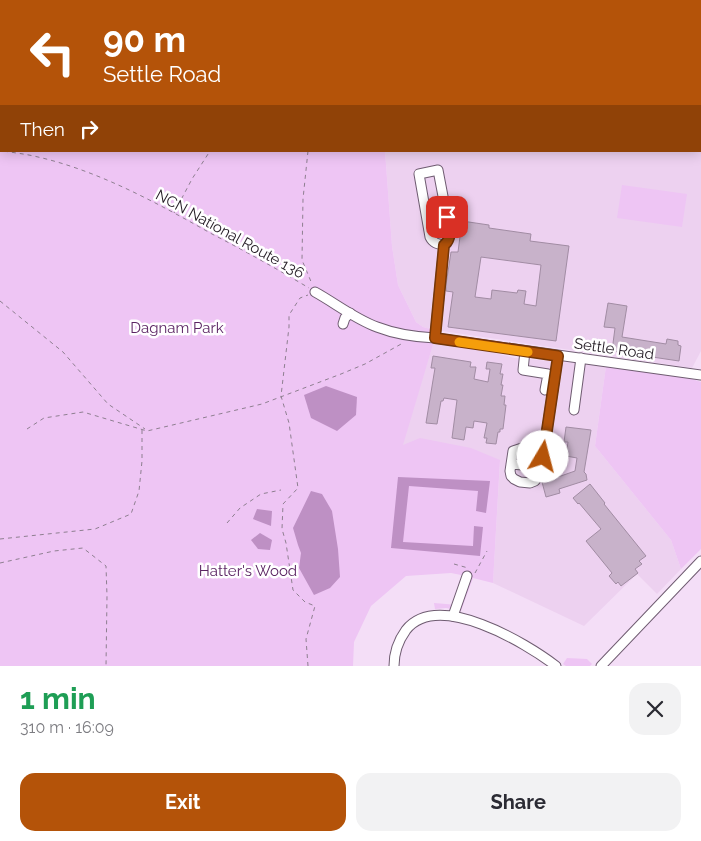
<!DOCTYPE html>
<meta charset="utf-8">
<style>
body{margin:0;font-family:Raleway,sans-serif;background:#f2f2f3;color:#2b2b33;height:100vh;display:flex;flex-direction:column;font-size:19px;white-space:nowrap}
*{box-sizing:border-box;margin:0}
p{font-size:16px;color:#7c7c81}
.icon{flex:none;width:28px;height:28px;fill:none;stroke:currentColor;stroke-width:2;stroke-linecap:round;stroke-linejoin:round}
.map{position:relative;height:666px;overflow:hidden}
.panel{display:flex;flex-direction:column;background:#fff;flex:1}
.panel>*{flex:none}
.banner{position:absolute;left:0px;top:0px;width:701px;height:152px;box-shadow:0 2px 12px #0003;background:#b45309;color:#fff;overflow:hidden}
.pin{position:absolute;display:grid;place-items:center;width:42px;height:42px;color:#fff;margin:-21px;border-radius:10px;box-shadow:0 2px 8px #0006}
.me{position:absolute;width:55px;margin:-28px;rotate:8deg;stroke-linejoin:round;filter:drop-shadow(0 0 4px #0008)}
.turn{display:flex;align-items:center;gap:18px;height:105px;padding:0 20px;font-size:22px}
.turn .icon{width:65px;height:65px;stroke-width:2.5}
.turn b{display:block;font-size:35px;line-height:42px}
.then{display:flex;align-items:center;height:48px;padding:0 20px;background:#0003;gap:10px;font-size:19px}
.round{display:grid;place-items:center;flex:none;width:52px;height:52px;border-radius:15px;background:#f2f2f3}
.summary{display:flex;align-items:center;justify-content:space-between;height:85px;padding:0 20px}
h1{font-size:30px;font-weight:700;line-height:38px;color:#1e9e55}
.button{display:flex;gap:10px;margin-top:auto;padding:10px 20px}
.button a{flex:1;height:58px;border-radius:15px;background:#b45309;color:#fff;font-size:20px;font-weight:700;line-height:58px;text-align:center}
.button a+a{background:#f2f2f3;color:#2b2b33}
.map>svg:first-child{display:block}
</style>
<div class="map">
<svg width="701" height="666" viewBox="0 0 701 666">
<rect width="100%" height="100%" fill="#f4def7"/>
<!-- built -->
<g fill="#edd1f0">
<polygon points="700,53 701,53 701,351 692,368 435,330 423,327 416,322 398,285 392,246 385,151 700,151"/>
<polygon points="435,338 515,358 606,366 595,446 671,540 681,569 657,594 637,574 584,626 493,583 500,461 398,462 405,434"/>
</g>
<!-- green -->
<g fill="#eec5f4">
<polygon points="0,0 701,0 701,53 700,53 700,1 1,1 1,151 385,151 392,246 398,285 416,322 423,327 435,330 435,338 403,445 420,438 471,448 500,460 493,583 473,578 461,611 446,608 435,609 434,603 458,605 466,576 451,573 406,576 371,606 354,642 353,666 0,666"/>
<polygon points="622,185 687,194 682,227 617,218"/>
<polygon points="606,366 692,379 701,382 701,549 681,569 671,540 595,446"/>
<polygon points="567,658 587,659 592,664 590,666 566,666 563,664"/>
</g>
<!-- water -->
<g fill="#be90c4">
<polygon points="326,386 357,397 356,415 337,431 311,418 304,395"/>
<polygon points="398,477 490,481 486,513 476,511 478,491 409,486 403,542 473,546 474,526 483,527 480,556 391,548"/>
<polygon points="311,491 322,494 332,511 338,549 340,577 330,588 314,595 299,568 301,553 298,545 293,528"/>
<polygon points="257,509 272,511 271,526 253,519"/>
<polygon points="260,533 272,540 270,550 258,549 251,540"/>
</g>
<!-- building -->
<g fill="#c8b2ca" stroke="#a18ca3" fill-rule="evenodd">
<path d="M 462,221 L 489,225 L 489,228 L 531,234 L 530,241 L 569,246 L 556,341 L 448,327 L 453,292 L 446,291 L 446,285 L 451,252 L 458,252 ZM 481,257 L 541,265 L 536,306 L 524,304 L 526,291 L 518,290 L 517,293 L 492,290 L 491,299 L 475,297 Z"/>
<polygon points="608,303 627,306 622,337 666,344 667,339 678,341 678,345 681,346 679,361 612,351 615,328 604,327"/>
<polygon points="433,356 471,362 470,367 476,367 474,379 488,382 490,369 486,369 487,362 502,364 500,374 503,374 501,385 503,385 501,396 505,396 504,405 506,405 503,429 500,429 500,432 498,432 496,444 486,443 487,438 484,438 487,423 474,421 473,428 466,427 464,440 452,438 457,400 444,398 443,401 441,401 437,424 426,423 435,368 431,368"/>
<polygon points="566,427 591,430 584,472 586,474 587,480 559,489 560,493 546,497 542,482 543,478 557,474 558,477 575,471 577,458 566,456 568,442 564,442"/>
<polygon points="590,484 605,503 604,504 646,556 639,561 642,564 635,569 638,573 621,586 618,582 616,584 609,576 612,573 586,541 601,529 579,503 578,504 573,498"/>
</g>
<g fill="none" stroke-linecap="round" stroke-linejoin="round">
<!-- minor casing -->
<g stroke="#6f5c71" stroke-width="11">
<g id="minor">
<path d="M 315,292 C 335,303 355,319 377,327 C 395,334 415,337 435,338 L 701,375"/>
<polyline points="343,324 345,318 350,313"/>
<path d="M 435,338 L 444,245 C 437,244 433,243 430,237 L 419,174 L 438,170 L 450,233 L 447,243 L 444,245"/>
<polyline points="525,351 523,370 548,374 545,390"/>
<polyline points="574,410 581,358"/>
<polyline points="511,464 534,466 537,449 522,448 513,451 510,471 511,476 514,479 520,482 530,483 535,481 540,471 543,457 558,356"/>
<polyline points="453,616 467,576"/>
<path d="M 394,666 C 394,652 398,641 406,630 C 438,590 526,643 556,666"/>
<polyline points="601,666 701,561"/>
</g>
</g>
<!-- path -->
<g stroke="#8e7f90" stroke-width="1" stroke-dasharray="4 4" stroke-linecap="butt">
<polyline points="296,0 296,1"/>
<polyline points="560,0 560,1"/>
<polyline points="324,1 325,0"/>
<polyline points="0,151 1,151"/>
<path d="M 4,151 C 15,153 26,154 38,157 C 99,171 157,203 212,234 C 245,251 277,269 309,288"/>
<polyline points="308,151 303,199 302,260 312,284"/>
<polyline points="174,213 192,179 210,151"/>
<polyline points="0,301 63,352 108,404 145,429"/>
<polyline points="27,429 44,418 83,412 147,431 262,404 341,374 365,364 403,343"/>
<polyline points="227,523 240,508 261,494 281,490"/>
<polyline points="0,539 95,529 131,514 139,491 142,461 142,430"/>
<polyline points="0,563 54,551 83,548 106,566 107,596 106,666"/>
<polyline points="454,564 468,568"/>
<polyline points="475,573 487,551"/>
<polyline points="308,666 306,639 315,606 305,602 293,590 286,543 282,529 283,504 298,488 289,423 281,396 289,327 289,315 300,298 308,295"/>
</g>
<!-- minor -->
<use href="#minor" stroke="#fff" stroke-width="9"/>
</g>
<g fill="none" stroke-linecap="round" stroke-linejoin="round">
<!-- route casing -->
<g stroke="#753606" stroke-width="12">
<path id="route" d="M 447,217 C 449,228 453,238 444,245 L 435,338 L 558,356 L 543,457"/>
</g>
<!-- route -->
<use href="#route" stroke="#b45309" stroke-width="9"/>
<!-- slow -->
<polyline stroke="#f59e0b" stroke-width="9" points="459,342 528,352"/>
</g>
<g text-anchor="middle" stroke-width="5" stroke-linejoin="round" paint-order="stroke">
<!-- street labels -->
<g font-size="15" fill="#241c25" stroke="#fff">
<text transform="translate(230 234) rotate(29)" y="5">NCN National Route 136</text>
<text transform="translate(614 349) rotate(8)" y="5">Settle Road</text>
</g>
<!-- park labels -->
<g font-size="15" fill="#5b2463" stroke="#fff">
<text x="177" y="333">Dagnam Park</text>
<text x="248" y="576">Hatter's Wood</text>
</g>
</g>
</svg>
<div class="pin" style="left:447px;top:217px;background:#d93025"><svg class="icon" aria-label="arrive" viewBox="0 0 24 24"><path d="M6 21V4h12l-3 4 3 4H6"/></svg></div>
<svg class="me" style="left:543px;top:457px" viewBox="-20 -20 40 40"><circle r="19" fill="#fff"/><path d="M0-13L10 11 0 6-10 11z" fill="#b45309"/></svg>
<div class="banner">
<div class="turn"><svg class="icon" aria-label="left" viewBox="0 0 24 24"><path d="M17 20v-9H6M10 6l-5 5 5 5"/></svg><div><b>90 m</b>Settle Road</div></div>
<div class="then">Then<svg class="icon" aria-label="right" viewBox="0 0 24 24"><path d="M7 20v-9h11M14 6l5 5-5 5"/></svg></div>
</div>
</div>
<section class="panel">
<div class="summary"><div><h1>1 min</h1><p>310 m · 16:09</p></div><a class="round"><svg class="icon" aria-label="close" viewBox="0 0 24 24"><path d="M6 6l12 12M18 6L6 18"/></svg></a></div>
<div class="button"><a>Exit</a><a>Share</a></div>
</section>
